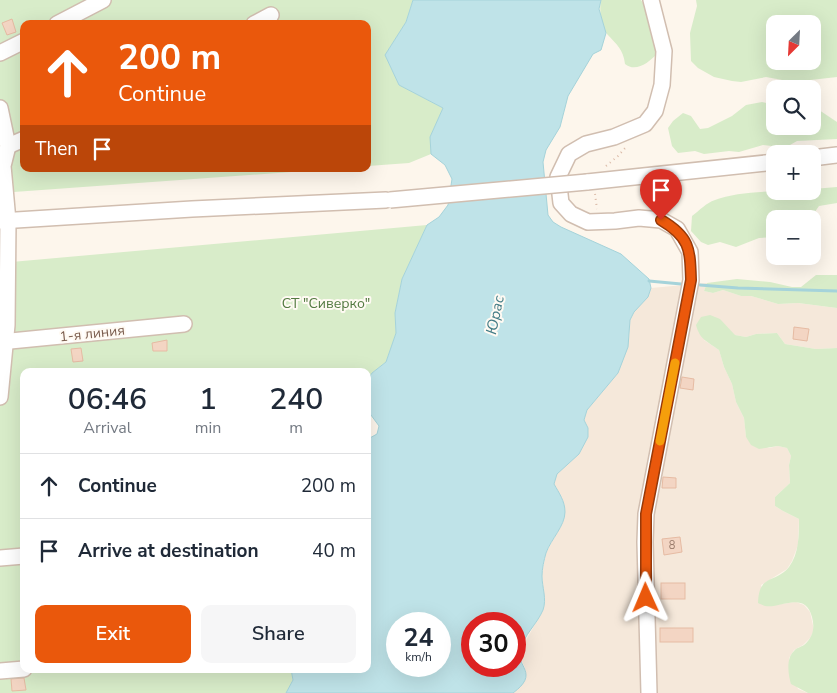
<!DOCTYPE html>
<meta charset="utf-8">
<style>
body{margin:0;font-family:"Nunito Sans",sans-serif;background:#f6f6f7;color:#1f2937;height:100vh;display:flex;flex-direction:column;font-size:19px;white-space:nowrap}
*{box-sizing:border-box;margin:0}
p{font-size:16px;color:#747a83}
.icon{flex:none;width:28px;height:28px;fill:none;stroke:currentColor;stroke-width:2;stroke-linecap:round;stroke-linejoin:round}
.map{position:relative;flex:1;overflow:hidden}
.details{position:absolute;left:20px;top:368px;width:351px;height:305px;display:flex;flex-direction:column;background:#fff;border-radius:10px;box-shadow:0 5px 20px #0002}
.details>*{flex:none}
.guide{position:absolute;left:20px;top:20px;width:351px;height:152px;border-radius:10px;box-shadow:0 5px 20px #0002;background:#ea580c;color:#fff;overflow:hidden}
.needle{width:32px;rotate:204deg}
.fabs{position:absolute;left:766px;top:15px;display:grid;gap:10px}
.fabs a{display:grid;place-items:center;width:55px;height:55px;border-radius:10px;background:#fff;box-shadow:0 5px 20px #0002;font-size:25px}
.speed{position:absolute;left:386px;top:612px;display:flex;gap:10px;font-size:25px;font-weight:700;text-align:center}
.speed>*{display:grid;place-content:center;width:65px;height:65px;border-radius:50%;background:#fff;box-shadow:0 5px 20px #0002;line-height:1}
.speed small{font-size:12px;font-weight:400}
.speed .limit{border:8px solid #d22;background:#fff;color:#111}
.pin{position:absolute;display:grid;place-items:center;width:42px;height:42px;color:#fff;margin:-51px -21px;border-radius:50% 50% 50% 0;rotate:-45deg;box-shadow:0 0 5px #0007}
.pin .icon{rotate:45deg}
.me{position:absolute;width:55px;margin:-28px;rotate:359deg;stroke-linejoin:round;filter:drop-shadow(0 0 4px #0008)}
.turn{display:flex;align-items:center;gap:18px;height:105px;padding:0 15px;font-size:22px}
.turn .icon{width:65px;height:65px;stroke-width:2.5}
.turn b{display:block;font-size:35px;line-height:42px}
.then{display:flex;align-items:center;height:48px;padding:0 15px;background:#0003;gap:10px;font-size:19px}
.eta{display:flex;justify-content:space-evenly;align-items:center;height:85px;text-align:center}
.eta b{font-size:30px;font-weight:600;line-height:35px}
.cta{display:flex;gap:10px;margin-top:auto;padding:10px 15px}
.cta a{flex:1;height:58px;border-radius:10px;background:#ea580c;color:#fff;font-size:20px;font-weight:600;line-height:58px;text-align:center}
.cta a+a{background:#f6f6f7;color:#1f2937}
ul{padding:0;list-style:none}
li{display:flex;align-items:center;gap:15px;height:65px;padding:0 15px;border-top:1px solid #e0e1e3}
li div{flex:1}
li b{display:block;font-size:19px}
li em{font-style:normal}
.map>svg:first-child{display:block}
</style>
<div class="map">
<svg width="837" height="693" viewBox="0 0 837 693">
<rect width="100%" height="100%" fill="#fdf6ec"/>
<!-- residential -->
<polygon fill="#f5e8da" points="707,283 704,291 713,293 723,290 741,296 751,296 778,304 798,303 837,308 837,348 816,349 785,344 777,333 756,334 746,337 735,335 704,340 719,350 724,367 732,384 736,402 744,418 746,437 769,448 778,446 787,448 791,456 789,465 790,483 775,497 775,506 783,511 799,519 798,545 792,561 787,569 761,585 766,606 796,602 804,605 810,612 814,630 810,638 803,645 794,650 789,658 789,667 798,689 808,693 513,693 525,668 521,659 520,651 543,610 544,600 542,574 546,553 564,519 563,500 554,484 557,474 579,454 588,437 588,428 584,420 587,410 618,373 629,338 630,320 634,312 648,297 651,288"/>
<!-- green -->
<g fill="#d8ecc9" fill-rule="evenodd">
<polygon points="0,0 413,0 406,22 385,55 399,85 443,108 430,137 431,154 409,163 368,166 368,24 24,24 24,169 332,169 0,193"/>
<path d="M 601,0 L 641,0 L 646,8 L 657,54 C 649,62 636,73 625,64 C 623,49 617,45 607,34 C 601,26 599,10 601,0 Z"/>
<path d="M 696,0 L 837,0 L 837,77 L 793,82 L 766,77 L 741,82 L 732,81 L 714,77 L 698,68 L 691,61 L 690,33 L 697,6 ZM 775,24 L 812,24 L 812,61 L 775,61 Z"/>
<polygon points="762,102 775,105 775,126 812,126 813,106 837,122 837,139 797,141 790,145 781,147 763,145 739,152 729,151 704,154 695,151 678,153 672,146 668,128 673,121 683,113 691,116 700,129 708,128 732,116 746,105"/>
<path d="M 837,187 L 837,203 L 819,206 L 810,219 L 775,219 L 775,237 L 759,238 L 736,247 L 720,242 L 708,245 L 701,242 L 691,231 L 692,216 C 700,210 706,203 715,200 C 741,190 784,191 812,191 L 813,189 Z"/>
<polygon points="427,225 402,279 395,313 396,333 386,362 372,373 368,379 368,371 24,371 24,669 291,669 293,680 286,693 0,693 0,263"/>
<polygon points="816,275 837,275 837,308 798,303 778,304 751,296 741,296 723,290 713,293 704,291 707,283 737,279 770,282 792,287 801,287"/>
<path d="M 710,315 L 720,319 L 735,335 L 746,337 L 756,334 L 777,333 L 785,344 L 816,349 L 837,348 L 837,693 L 808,693 L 791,684 C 788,674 786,658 794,651 C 796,648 801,647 804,645 C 813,637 815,628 812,617 C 805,590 780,609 765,606 C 763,605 760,604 758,603 C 759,573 775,584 789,567 C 799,554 799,535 799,519 L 783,511 L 775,506 L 775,497 L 790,483 L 789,465 L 791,456 L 787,448 L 778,446 L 759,449 L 751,445 L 746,437 L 744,418 L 736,402 L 732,384 L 724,367 L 719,350 C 707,341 700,340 696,325 L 701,317 Z"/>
</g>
<!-- water -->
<path fill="#bfe3e8" stroke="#a5d3da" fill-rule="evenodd" d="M 413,0 L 601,0 L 599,9 L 606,33 L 601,50 L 593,54 L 568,96 L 560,127 L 546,150 L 543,162 L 548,215 L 553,222 L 561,227 L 621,254 L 649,279 L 651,288 L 648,297 L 634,312 L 630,320 L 628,347 L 618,373 L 587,410 L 584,420 L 588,428 L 588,437 L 579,454 L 557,474 L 554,484 C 559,493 565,501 565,512 C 565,526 551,539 546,553 C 544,560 542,569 542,576 C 542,587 547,599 543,610 C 537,624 524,635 520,650 C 516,667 540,673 513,693 L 286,693 L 293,680 L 291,669 L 368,669 L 368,439 L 377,434 L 379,426 L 368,411 L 368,379 L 372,373 L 386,362 L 396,333 L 395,313 L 402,279 L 427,225 L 439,217 L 448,205 L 452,179 L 445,165 L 431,154 L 430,137 L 443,108 L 399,85 L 385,55 L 406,22 ZM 398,624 L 440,624 L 440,666 L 398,666 ZM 472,624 L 515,624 L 515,666 L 472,666 Z"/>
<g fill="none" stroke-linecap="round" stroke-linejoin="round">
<!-- stream -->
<g stroke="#a5d3da" stroke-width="3">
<polyline points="649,281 681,284"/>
<polyline points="700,285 738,288 837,291"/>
</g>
</g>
<!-- building -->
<g fill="#f3d5c3" stroke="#e6bba3">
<polygon points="12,19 16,32 7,35 2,23"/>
<polygon points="794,327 809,329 807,341 793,339"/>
<polygon points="167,340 167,351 153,351 152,343"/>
<polygon points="81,348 83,361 73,362 71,349"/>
<polygon points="682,377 694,379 693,390 680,388"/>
<polygon points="663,477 676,478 676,488 662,488"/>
<polygon points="680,537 682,552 664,555 662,539"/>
<rect x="661" y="583" width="24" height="16"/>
<rect x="660" y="628" width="33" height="14"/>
<polygon points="24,678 26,690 12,691 11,679"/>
</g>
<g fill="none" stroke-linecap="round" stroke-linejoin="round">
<!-- minor casing -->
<g stroke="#d1beb0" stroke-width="18">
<g id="minor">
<polyline points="57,24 103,0"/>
<polyline points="254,24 271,15"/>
<polyline points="0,53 24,41"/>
<polyline points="0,108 8,146 3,166 8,221 7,325 0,397"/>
<polyline points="8,146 24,139"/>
<polyline points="812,158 837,155"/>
<polyline points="587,182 775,162"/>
<polyline points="0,221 192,209 386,200"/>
<polyline points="0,342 184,324"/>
<polyline points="0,558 24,556"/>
<polyline points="0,671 24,669"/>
<polyline points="649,693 645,542 646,514 691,280 690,252 677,229 661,220 639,218 615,221 588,222 571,214 561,203 558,177 569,154 586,144 614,137 645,124 655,111 662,85 664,51 651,0"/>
</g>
</g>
<!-- path -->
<g stroke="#d9b8a5" stroke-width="2" stroke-dasharray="1 4" stroke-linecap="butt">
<polyline points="606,166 618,156 626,147"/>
<polyline points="595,194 597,209"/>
</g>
<!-- minor -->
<use href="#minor" stroke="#fff" stroke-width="15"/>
<!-- minor-bridge casing -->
<g stroke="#d1beb0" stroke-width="18" stroke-linecap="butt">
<polyline id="minor-bridge" points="390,200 587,182"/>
</g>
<!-- minor-bridge -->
<use href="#minor-bridge" stroke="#fff" stroke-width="15"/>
</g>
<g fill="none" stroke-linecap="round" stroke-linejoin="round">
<!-- route casing -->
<g stroke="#983908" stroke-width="12">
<path id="route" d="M 646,598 L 646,514 L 691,280 C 690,249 690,237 661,220"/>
</g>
<!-- route -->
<use href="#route" stroke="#ea580c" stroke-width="9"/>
<!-- slow -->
<polyline stroke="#f59e0b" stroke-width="9" points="660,441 675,363"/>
</g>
<g text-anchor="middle" stroke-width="4" stroke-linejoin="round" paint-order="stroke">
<!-- number labels -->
<g font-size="11" fill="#987a6a">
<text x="672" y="549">8</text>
</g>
<!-- park labels -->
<g font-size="14" fill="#537a41" stroke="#fffaf3">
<text x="326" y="308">СТ "Сиверко"</text>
</g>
<!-- street labels -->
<g font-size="14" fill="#7a5c4d" stroke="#fffaf3">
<text transform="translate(92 333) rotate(-6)" y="5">1-я линия</text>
</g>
<!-- water labels -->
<g font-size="15" font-style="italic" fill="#437c86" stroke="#fffaf3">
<text transform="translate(495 315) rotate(-78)" y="5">Юрас</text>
</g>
</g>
</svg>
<div class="fabs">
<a><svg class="needle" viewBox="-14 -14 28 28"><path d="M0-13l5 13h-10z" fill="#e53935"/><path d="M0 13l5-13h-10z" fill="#747a83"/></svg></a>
<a><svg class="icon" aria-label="search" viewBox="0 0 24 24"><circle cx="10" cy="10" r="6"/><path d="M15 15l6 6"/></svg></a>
<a>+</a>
<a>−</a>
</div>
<div class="speed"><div>24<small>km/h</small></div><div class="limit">30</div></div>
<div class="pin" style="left:661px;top:220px;background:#d93025"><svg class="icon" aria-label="arrive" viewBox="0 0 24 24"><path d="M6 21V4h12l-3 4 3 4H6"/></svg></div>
<svg class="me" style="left:646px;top:598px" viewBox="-20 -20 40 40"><path d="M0-17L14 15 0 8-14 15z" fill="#ea580c" stroke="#fff" stroke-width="4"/></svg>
<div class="guide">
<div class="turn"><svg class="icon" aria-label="ahead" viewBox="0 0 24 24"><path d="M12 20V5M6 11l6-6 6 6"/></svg><div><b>200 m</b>Continue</div></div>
<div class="then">Then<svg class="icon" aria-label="arrive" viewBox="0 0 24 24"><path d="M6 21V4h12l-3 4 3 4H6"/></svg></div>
</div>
<section class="details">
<div class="eta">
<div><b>06:46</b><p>Arrival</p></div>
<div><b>1</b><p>min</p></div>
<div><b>240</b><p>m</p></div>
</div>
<ul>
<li><svg class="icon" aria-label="ahead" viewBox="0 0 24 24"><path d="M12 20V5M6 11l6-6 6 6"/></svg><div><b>Continue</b></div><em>200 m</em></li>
<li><svg class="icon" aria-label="arrive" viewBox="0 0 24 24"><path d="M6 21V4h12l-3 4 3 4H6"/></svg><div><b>Arrive at destination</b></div><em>40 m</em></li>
</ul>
<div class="cta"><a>Exit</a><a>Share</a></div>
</section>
</div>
